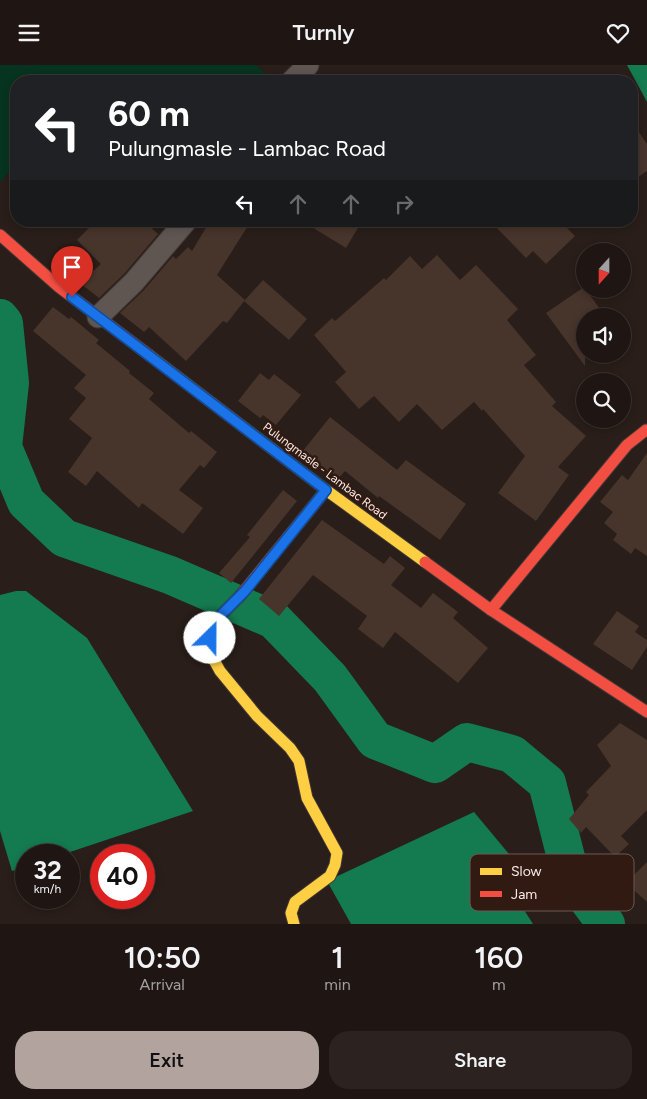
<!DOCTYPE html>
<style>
body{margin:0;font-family:Figtree,sans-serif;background:#2c2321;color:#f1f3f6;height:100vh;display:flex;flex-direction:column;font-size:19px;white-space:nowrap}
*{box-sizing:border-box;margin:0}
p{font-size:16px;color:#a19fa0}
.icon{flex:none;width:28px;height:28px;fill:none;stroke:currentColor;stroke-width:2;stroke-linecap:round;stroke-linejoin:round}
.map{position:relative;height:859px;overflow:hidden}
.details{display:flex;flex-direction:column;background:#1f1613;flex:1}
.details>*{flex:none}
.top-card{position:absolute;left:10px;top:10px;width:628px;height:152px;border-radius:20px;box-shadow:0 2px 8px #0003,0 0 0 1px #3c3533;background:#202124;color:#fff;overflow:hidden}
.needle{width:32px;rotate:201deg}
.tools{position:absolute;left:576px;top:178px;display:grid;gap:10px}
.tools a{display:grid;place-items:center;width:55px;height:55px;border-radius:50%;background:#1f1613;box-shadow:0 2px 8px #0003,0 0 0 1px #3c3533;font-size:25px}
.speed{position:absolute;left:15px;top:779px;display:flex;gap:10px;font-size:25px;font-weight:700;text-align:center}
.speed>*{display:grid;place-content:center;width:65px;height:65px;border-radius:50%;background:#1f1613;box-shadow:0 2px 8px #0003,0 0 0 1px #3c3533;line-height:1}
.speed small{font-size:12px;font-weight:400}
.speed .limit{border:8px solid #d22;background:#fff;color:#111}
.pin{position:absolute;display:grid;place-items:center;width:42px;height:42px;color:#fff;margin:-51px -21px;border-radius:50% 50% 50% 0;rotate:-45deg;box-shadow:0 0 5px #0007}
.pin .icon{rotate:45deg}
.me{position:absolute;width:55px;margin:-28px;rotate:23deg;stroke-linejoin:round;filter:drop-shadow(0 0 4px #0008)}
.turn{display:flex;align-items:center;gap:18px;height:105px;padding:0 15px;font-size:22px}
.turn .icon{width:65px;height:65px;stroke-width:2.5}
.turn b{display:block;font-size:35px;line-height:42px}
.lanes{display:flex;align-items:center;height:48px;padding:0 15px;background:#0003;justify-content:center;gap:25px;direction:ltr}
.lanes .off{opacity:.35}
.eta{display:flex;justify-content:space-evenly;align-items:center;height:85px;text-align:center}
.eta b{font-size:30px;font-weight:600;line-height:35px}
.action{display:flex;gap:10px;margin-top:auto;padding:10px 15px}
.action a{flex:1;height:58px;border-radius:20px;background:#b2a39e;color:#111;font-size:20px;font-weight:600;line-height:58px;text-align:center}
.action a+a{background:#2c2321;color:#f1f3f6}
header{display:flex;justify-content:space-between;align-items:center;height:65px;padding:0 15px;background:#1f1613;font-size:22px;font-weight:600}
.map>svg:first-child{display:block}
</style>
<header><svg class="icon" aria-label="menu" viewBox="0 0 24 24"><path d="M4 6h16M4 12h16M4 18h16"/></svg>Turnly<svg class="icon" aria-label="heart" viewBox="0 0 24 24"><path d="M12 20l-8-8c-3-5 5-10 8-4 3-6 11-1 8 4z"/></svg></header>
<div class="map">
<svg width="647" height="859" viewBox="0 0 647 859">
<rect width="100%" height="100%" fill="#291e19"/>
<!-- green -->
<polygon fill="#063420" points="0,0 256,0 273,16 16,16 16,99 0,117"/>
<!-- water -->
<g fill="#147a50">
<polygon points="627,0 647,0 647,37"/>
<polygon points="16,526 26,526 87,573 193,746 61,790 26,790 26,802 12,806 0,766 0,530"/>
<polygon points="474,747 509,789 505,815 533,859 351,859 327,816"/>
</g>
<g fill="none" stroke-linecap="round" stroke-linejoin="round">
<!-- river -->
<polyline stroke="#147a50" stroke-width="38" points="0,253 4,258 10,318 3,382 26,437 64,473 170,510 274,555 330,613 375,675 435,699 467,677 512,689 547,718 571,812 606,859"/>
</g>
<!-- building -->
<g fill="#47342b">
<polygon points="631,56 647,79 647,106 631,117"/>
<polygon points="96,156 137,156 142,160 145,157 158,169 125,208 99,233 80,218 101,199 77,175"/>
<polygon points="210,156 251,156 217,210 245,235 227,258 223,256 186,296 149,262 144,267 120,248 144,225 173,191 176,194 188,182 192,186"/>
<polygon points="302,156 362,156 346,183"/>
<polygon points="490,156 560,156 575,171 546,199 533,186 526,193"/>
<polygon points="437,190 460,215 476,200 518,244 507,255 536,290 524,300 556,337 552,341 586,371 558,402 569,410 536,456 498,428 525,391 483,344 482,346 474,337 442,365 417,339 399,357 374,331 359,344 335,317 346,307 314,270 332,253 335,256 384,213 386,215 410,191 422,204"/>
<polygon points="263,215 307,254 289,275 244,236"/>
<polygon points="584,222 605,251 585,251 585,301 546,248"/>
<polygon points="53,242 69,254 71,252 99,275 96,278 130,306 129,308 154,328 149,334 189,368 191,366 217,387 204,403 200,400 179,425 203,443 183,469 142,438 139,443 97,406 86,421 68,407 92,373 69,354 86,333 74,323 86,310 33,266"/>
<polygon points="260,308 269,315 274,309 301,330 276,360 263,350 260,353 238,336"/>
<polygon points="330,352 397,405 406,395 466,439 440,475 379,431 378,433 345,406 338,414 302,387"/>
<polygon points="647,388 647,491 635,483 631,489 613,475 617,469 604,458 613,447 600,437 622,410 628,415"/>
<polygon points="283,425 297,436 231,518 219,508 250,472 247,470"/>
<polygon points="322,455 384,499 390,491 405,503 391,520 421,543 433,528 458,547 453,553 488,583 458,618 395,567 383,583 358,564 367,551 313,510 279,551 259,534"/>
<polygon points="617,546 639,561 635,567 647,575 647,582 632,605 593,579"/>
<polygon points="620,658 647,675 647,745 621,771 629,779 615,792 586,762 581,768 569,754 589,730 586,727 611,701 597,680"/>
<polygon points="647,797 647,837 626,818"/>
</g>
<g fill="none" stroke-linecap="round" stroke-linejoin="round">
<!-- street casing -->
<g stroke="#433937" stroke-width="23">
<g id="street">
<polyline points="292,16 308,0"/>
<polyline points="98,252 134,217 186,156"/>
</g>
</g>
<!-- slow casing -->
<g stroke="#433937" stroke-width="13">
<g id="slow">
<polyline points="149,290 326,425 425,497"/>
<polyline points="240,531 215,556 210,573 210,588 220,606 257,651 290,683 299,696 307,733 337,788 335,800 330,811 295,837 291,848 294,859"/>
</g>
</g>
<!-- jam casing -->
<g stroke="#433937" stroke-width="13">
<g id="jam">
<polyline points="0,170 59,222 149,290"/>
<polyline points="425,497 491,545 647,647"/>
<polyline points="240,531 326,425"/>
<polyline points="491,545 627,380 646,365"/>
</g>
</g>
<!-- street -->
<use href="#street" stroke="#5f5652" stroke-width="21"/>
<!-- slow -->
<use href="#slow" stroke="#ffcf43" stroke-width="11"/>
<!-- jam -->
<use href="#jam" stroke="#f24e42" stroke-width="11"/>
</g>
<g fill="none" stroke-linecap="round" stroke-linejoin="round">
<!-- route casing -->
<g stroke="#114b97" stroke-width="12">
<polyline id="route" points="72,232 326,425 245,526 215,556 210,573"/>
</g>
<!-- route -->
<use href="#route" stroke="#1a73e8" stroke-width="9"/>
</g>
<g text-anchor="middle" stroke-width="5" stroke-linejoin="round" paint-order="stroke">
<!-- street labels -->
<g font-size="12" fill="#fbebe6" stroke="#301a12">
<text transform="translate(325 406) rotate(37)" y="4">Pulungmasle - Lambac Road</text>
</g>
</g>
<!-- legend -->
<rect x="470" y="789" width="164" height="57" rx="8" fill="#301a12" stroke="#6d5952" stroke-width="1"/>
<rect x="480" y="803" width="22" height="7" fill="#ffcf43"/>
<rect x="480" y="826" width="22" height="6" fill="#f24e42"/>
<g font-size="14" fill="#fbebe6">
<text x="511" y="811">Slow</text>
<text x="511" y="834">Jam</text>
</g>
</svg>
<div class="tools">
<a><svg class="needle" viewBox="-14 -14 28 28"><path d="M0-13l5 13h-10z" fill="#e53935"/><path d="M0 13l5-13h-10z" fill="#a19fa0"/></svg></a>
<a><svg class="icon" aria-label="sound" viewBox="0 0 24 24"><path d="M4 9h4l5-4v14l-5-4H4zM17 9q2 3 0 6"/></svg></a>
<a><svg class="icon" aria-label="search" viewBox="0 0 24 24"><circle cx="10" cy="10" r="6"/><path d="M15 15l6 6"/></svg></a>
</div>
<div class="speed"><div>32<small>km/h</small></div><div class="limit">40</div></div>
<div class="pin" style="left:72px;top:232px;background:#d93025"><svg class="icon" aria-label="arrive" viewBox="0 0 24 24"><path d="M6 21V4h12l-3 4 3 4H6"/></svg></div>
<svg class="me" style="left:210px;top:573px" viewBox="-20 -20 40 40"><circle r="19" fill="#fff"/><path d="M0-13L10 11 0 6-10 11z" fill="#1a73e8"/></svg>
<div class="top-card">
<div class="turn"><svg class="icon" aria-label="left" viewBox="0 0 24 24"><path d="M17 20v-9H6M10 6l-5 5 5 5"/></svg><div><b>60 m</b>Pulungmasle - Lambac Road</div></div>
<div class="lanes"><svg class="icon" aria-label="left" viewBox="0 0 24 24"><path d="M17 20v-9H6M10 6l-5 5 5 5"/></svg><svg class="icon off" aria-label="ahead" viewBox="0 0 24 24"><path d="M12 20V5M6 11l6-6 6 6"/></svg><svg class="icon off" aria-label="ahead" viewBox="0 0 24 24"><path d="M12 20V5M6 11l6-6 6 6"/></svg><svg class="icon off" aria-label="right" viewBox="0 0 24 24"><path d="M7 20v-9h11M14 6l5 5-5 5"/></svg></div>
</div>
</div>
<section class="details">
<div class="eta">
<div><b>10:50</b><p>Arrival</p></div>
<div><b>1</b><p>min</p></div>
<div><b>160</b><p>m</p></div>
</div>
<div class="action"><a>Exit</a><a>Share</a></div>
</section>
